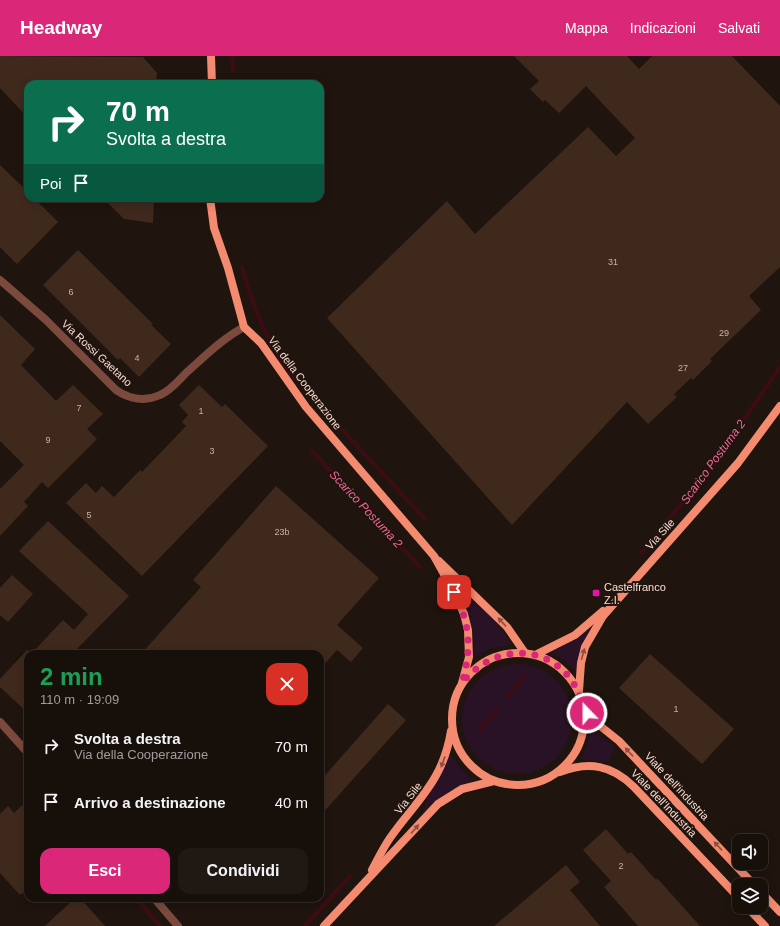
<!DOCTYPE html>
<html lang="it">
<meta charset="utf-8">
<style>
body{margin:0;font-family:Helvetica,sans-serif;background:#201813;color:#f1f3f6;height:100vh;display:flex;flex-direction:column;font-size:15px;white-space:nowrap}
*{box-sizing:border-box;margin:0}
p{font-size:13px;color:#9e9c9c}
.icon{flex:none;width:22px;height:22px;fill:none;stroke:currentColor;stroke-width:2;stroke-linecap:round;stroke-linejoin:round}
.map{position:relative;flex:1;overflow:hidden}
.panel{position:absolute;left:24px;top:594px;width:300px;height:252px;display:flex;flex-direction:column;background:#170f0a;border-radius:12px;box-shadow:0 2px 10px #0003,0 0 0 1px #362f2b}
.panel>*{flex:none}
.top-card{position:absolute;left:24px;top:24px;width:300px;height:122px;border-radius:12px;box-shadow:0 2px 10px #0003,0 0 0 1px #362f2b;background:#0b6e4f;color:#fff;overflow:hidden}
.tools{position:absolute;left:732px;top:778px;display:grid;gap:8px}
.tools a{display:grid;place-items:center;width:36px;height:36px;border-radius:8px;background:#170f0a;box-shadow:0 2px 10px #0003,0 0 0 1px #362f2b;font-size:20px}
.pin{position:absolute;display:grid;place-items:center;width:34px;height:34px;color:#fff;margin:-17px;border-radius:8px;box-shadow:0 2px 6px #0006}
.me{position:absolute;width:44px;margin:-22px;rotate:338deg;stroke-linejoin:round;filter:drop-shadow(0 0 3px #0008)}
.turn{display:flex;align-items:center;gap:14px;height:84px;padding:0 16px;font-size:18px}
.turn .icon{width:52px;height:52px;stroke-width:2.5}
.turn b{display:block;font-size:28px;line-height:34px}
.then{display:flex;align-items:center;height:38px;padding:0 16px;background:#0003;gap:8px;font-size:15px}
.round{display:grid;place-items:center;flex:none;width:42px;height:42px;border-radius:12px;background:#201813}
.head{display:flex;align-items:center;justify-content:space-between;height:68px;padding:0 16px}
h1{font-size:24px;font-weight:700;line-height:30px;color:#1e9e55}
.cta{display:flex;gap:8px;margin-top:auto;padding:8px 16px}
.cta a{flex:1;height:46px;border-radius:12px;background:#db2777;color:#fff;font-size:16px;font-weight:700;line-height:46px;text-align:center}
.cta a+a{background:#201813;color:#f1f3f6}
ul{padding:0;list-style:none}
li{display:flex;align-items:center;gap:12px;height:56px;padding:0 16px}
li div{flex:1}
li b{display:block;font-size:15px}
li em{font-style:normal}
header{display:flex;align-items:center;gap:24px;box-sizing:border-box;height:56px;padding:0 20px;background:#db2777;color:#fff}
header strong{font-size:19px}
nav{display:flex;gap:22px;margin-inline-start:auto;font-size:14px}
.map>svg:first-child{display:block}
</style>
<header>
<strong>Headway</strong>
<nav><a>Mappa</a><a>Indicazioni</a><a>Salvati</a></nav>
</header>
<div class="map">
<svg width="780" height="870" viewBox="0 0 780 870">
<rect width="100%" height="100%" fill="#1f140e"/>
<!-- green -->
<g fill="#291225">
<path d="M 447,517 C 468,538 497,563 512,589 L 492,592 L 473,602 C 479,571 463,542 447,517 Z"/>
<polygon points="591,570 581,591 576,616 565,605 551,596 575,584"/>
<circle cx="517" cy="663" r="55"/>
<polygon points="591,674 615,691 608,706 581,703 587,688"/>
<polygon points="450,698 461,713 473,725 449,735 423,757 428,740 440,720"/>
</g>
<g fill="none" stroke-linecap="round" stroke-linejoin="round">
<!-- stream -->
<g stroke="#3a0d15" stroke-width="4.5">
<polyline points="232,0 233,15"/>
<path d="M 242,211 C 251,245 264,278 283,307 C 295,324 311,339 324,354"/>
<polyline points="332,363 425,463"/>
<polyline points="312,395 420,511"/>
<polyline points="641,497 711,412 780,311"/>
<polyline points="507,641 524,621"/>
<polyline points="479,675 496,654"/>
<polyline points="136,842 160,870"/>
<polyline points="305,870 350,820"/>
</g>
</g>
<!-- building -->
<g fill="#3f291c">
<polygon points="0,0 143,1 157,17 156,28 28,28 28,62 0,32"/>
<polygon points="514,0 627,0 639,13 652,0 732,0 780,50 780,211 749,240 761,254 710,303 712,305 693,324 691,322 674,338 677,341 648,368 627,346 512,469 327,262 447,145 475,178 588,71 616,100 635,82 586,30 559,57 545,44 543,46 530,33 539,25"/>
<polygon points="0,109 28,136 28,142 34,142 58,166 17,208 0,191"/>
<polygon points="103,142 154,142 153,167 124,163"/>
<polygon points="78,194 153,268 151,269 171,288 139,321 120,302 118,304 43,229"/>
<polygon points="0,259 35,293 21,309 56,345 73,329 103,358 87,373 97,383 48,432 42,426 24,446 28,450 0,480 0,433 24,409 0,385"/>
<polygon points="199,329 222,351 225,348 268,390 142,520 66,447 86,427 96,437 102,430 114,441 140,414 142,416 186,370 182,366 188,359 179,349"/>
<polygon points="276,430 379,522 337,569 363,592 351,606 337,594 320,613 320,598 141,598 201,531 193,524"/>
<polygon points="48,465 129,540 72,598 31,598 63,564 74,574 88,558 19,495"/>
<polygon points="12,519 33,538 8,566 0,559 0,532"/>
<polygon points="28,593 28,657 0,631 0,623"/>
<polygon points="650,598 734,673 702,708 619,632"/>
<polygon points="388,648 406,664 320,760 320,725"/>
<polygon points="28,744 28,832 20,839 0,817 0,758 8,750 14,757"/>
<polygon points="606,773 628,798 631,796 656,824 657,822 700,870 638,870 604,831 611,825 583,794"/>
<polygon points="566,809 580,826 570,834 600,870 494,870"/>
<polygon points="75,842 80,842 105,870 45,870"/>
</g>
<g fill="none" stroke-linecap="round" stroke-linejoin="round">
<!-- street -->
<g stroke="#7b4a3d" stroke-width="8">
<path d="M 0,224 L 46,264 L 116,334 C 129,343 145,346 160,339 C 170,335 178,325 186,317 C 204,301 222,283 244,271"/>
<polyline points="0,666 28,697"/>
<polyline points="154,842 178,870"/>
</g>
<!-- secondary -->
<g stroke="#f48a6f" stroke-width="8">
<polyline points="211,0 212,28"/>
<polyline points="210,142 214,172 228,212 244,271 261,287 306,351 434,500 454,536 464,558 468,574 469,601 462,627"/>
<polyline points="439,505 507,571 525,597"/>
<circle cx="518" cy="663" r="66"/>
<polyline points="535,599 575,579 603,555"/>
<polyline points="579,635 581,607 585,591 603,560 738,407 780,350"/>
<polyline points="585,653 594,665 619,685 754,829"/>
<path d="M 560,716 C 589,705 612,709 634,731 L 739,842"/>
<path d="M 372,814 C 378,803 383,792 390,782 C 417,744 443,725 451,675"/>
<polyline points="761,836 780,856"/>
<polyline points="747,851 765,870"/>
<polyline points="324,870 438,748 462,733 494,725"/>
</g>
</g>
<!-- one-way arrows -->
<defs><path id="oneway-solid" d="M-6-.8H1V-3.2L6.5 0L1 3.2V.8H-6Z"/></defs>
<g fill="#8a4f3e">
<use href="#oneway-solid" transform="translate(502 566) rotate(-133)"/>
<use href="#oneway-solid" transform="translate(583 598) rotate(-75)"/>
<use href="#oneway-solid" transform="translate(629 696) rotate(-133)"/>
<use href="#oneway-solid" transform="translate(443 706) rotate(110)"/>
<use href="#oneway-solid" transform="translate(415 773) rotate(-49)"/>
<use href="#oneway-solid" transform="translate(718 790) rotate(-133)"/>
</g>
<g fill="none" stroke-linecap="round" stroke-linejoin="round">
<!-- route -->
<path stroke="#db2777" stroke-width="7" stroke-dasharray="0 12.6" d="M 454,536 C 470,568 472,592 462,627 C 490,592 539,585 569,621 C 578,632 581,645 587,657"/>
</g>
<!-- markers -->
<rect fill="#e612aa" stroke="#1f140e" stroke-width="1.5" x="592" y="533" width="8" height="8" rx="2"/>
<g text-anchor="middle" stroke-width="4" stroke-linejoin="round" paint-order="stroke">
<!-- number labels -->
<g font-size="9" fill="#ccb0a3">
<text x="613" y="209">31</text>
<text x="71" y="239">6</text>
<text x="724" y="280">29</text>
<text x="137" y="305">4</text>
<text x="683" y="315">27</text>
<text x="79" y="355">7</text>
<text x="201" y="358">1</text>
<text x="48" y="387">9</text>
<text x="212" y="398">3</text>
<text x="89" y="462">5</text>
<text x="282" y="479">23b</text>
<text x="676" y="656">1</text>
<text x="621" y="813">2</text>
</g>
<!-- street labels -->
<g font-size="11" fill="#fbddd0" stroke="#1f140e">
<text transform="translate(97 297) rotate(43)" y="4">Via Rossi Gaetano</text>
<text transform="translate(305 327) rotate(53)" y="4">Via della Cooperazione</text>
<text transform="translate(660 478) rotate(-48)" y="4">Via Sile</text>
<text transform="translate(677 730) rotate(47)" y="4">Viale dell'industria</text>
<text transform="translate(408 742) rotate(-52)" y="4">Via Sile</text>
<text transform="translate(664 747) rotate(46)" y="4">Viale dell'Industria</text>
</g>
<!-- poi labels -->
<g font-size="11" fill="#fbddd0" stroke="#1f140e" text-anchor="start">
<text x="604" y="535">Castelfranco<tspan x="604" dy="13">Z.I.</tspan></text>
</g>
<!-- water labels -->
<g font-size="12" font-style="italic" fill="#f36799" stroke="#1f140e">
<text transform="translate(713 406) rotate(-54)" y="4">Scarico Postuma 2</text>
<text transform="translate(366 453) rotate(47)" y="4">Scarico Postuma 2</text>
</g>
</g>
</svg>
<div class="tools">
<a><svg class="icon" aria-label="sound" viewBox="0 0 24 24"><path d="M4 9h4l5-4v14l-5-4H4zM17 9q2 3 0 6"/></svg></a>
<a><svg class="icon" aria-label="layers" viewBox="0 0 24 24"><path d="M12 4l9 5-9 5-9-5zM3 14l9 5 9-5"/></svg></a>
</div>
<div class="pin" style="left:454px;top:536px;background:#d93025"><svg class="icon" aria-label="arrive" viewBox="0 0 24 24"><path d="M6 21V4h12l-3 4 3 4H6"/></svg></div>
<svg class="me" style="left:587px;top:657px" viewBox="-20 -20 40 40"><circle r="17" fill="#db2777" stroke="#fff" stroke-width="3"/><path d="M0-11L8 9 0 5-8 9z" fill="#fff"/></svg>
<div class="top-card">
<div class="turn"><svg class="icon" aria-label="right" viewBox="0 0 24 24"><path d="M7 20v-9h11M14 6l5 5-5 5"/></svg><div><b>70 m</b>Svolta a destra</div></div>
<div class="then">Poi<svg class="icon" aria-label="arrive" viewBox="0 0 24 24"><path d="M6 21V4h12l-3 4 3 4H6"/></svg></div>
</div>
<section class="panel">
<div class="head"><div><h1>2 min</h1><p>110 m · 19:09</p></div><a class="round" style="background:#d93025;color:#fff"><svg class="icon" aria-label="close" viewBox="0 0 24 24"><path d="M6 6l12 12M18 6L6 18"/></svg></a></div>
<ul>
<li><svg class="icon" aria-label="right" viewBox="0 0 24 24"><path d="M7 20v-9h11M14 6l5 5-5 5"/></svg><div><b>Svolta a destra</b><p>Via della Cooperazione</p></div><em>70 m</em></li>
<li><svg class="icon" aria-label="arrive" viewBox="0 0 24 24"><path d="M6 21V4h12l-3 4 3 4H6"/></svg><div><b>Arrivo a destinazione</b></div><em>40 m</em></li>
</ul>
<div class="cta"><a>Esci</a><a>Condividi</a></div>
</section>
</div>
